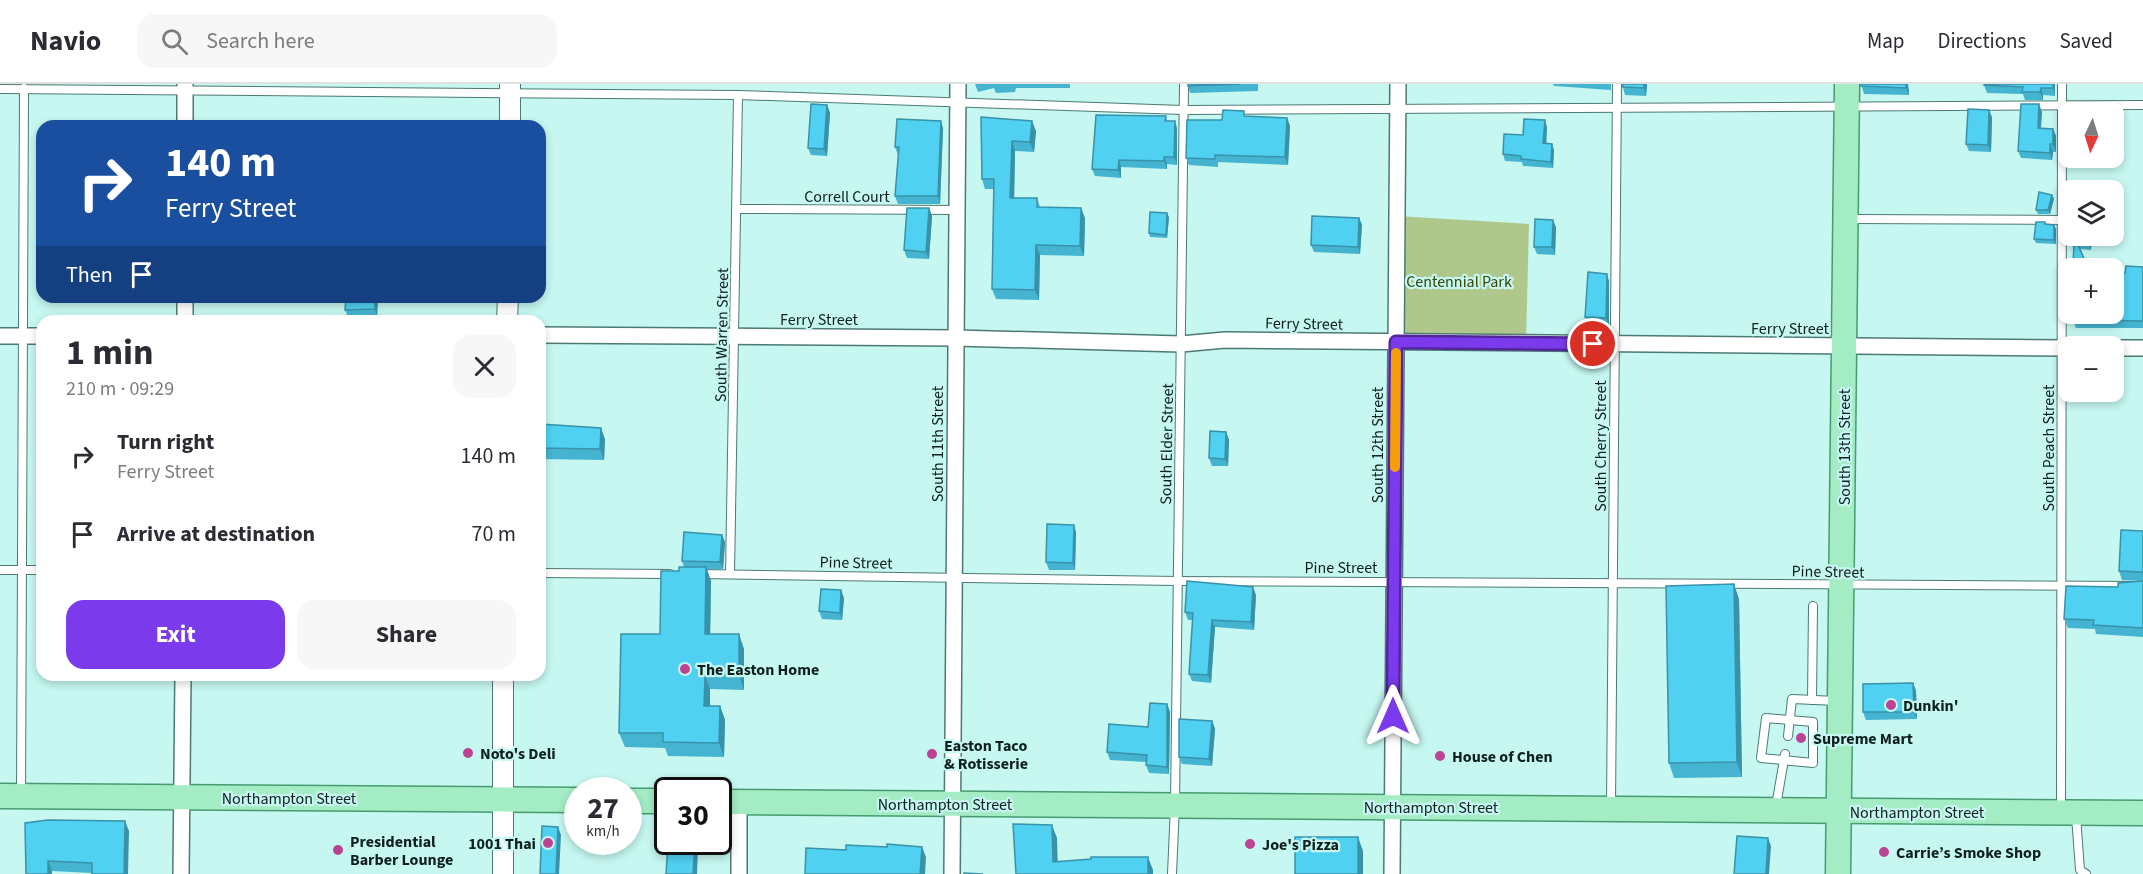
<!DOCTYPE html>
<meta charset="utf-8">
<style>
body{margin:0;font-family:"Source Sans 3",sans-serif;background:#f7f7f7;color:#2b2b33;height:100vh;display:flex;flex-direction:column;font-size:22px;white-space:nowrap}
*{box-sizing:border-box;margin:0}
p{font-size:20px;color:#7c7c81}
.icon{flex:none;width:33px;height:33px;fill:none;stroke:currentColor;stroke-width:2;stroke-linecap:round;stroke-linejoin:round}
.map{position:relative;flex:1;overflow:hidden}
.side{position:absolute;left:36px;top:231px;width:510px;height:366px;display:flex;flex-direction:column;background:#fff;border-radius:18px;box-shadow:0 3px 9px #0003}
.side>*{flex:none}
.banner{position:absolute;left:36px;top:36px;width:510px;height:183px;border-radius:18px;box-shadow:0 3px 9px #0003;background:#1a4fa0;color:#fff;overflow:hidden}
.needle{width:39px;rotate:184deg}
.controls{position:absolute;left:2058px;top:18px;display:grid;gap:12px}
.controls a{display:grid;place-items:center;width:66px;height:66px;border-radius:12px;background:#fff;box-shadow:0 3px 9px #0003;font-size:30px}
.speed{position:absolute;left:564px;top:693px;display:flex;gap:12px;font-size:30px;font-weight:700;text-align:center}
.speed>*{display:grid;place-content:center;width:78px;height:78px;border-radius:50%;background:#fff;box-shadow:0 3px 9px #0003;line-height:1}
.speed small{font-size:15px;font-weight:400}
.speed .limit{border:3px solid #111;border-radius:9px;background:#fff;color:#111}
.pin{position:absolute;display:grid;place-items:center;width:51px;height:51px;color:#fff;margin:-26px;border:3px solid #fff;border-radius:50%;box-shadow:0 2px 6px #0007}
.me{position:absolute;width:66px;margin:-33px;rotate:0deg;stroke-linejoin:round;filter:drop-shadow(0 0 4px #0008)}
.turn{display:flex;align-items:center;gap:21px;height:126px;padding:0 30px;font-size:27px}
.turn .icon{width:78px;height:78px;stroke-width:2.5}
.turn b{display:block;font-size:42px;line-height:51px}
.then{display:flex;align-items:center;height:57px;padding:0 30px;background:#0003;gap:12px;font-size:22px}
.round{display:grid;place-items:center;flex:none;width:63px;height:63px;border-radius:18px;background:#f7f7f7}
.head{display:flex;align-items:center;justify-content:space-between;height:102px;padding:0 30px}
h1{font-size:36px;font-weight:700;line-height:45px}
.button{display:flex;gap:12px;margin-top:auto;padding:12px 30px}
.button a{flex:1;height:69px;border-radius:18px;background:#7c3aed;color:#fff;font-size:24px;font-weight:700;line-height:69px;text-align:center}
.button a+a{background:#f7f7f7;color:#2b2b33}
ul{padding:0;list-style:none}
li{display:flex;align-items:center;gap:18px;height:78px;padding:0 30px}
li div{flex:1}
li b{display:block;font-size:22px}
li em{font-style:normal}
header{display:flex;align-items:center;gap:36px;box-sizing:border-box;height:84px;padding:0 30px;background:#fff;border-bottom:2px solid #e1e1e2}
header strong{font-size:28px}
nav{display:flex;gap:33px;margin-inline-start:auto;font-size:21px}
.search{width:420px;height:54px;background:#f7f7f7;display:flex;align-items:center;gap:15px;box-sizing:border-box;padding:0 21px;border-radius:18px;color:#7c7c81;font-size:22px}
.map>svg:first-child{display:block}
</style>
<header>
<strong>Navio</strong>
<div class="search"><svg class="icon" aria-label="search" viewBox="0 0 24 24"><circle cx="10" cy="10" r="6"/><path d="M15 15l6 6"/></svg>Search here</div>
<nav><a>Map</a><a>Directions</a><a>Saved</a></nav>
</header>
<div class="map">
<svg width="2143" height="790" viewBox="0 0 2143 790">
<rect width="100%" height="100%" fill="#c6f7f1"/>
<!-- green -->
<polygon fill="#b0c78b" points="1397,132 1529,140 1526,259 1396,258"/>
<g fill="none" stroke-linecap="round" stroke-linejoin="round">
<!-- service casing -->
<g stroke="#4d7975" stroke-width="10">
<g id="service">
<polyline points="0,5 738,11 1183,26 2143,21"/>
<polyline points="737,125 957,126"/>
<polyline points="1849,135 2063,136"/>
<polyline points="0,486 42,486"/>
<polyline points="540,489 670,490"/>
<polyline points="700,490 1178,497 2143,502"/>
<polyline points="730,490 738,11"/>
<polyline points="1812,616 1813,522"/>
<polygon points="1766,634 1813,638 1813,679 1761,674"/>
<polyline points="1788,652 1792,615 1837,617"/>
<polyline points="21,710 24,4"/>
<polyline points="1611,721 1617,0"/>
<polyline points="1776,722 1785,670"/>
<polyline points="2061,724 2062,0"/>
<polyline points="2076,732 2080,786 2086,790"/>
<polyline points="1172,790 1175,721 1184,0"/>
</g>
</g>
<!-- minor casing -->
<g stroke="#4d7975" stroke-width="18">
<g id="minor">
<polyline points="185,42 185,0"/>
<polyline points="185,213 185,237"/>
<polyline points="540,251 956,254 1181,260 1225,256 2068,264"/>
<polyline points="0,252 42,252"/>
<polyline points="2114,264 2143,264"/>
<polyline points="181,790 183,591"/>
<polyline points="739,790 739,718"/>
<polyline points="952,790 958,0"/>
<polyline points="1392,790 1398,0"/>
</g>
</g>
<!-- tertiary casing -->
<g stroke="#4d7975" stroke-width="22">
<g id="tertiary">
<polyline points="510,42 510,0"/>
<polyline points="507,237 508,213"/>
<polyline points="503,790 503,591"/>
</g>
</g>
<!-- primary casing -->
<g stroke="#469c70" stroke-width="27">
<g id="primary">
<polyline points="0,712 578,716"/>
<polyline points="628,717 668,717"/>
<polyline points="718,718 2143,729"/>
<polyline points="1838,790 1847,0"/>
</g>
</g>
<!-- service -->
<use href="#service" stroke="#fff" stroke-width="8"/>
<!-- minor -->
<use href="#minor" stroke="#fff" stroke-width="15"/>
<!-- tertiary -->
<use href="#tertiary" stroke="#fff" stroke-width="20"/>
<!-- primary -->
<use href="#primary" stroke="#a3ecc4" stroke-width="24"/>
</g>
<!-- wall -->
<g fill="#45b4d0">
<polygon points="975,0 1070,0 1070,4 1016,4 1015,8 996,9 994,4 978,8"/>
<polygon points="1188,0 1258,0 1258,7 1190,9"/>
<polygon points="1553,0 1611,0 1611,6 1554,2"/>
<polygon points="1622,0 1647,0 1646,12 1625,11"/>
<polygon points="1861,0 1908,0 1909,11 1864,10"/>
<polygon points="2055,0 2055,12 2043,11 2043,16 2025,16 2023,10 1987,9 1984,1"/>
<polygon points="827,21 830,29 827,72 811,71 808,64"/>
<polygon points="2042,28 2041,44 2053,45 2056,52 2056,68 2053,68 2052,76 2021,74 2018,67"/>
<polygon points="1166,32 1167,37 1177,44 1177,81 1167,80 1167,85 1121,83 1121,94 1095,92 1092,85"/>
<polygon points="1246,32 1287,34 1290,42 1288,81 1218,78 1218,83 1189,81 1186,74 1222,36"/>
<polygon points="981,33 1036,47 1034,68 1015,67 1014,114 1037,114 1040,123 1085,134 1084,172 1040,171 1039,216 996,215 992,205 994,105 985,105 982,95"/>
<polygon points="1992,33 1991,68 1969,67 1966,60"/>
<polygon points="1547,43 1546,59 1554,66 1553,84 1523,82 1522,78 1505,77 1503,70 1523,51"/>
<polygon points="943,44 940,120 898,120 895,112 898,71 895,63"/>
<polygon points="2116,105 2119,112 2116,154 2104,152 2114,152 2114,106"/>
<polygon points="2052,111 2054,115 2050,130 2038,130 2036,126"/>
<polygon points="929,124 932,132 929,175 907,174 904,166"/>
<polygon points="1169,133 1167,154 1150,153 1149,149"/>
<polygon points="1359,134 1362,141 1360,170 1314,168 1311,161"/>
<polygon points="2045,138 2046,140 2056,145 2056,160 2036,159 2034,155"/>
<polygon points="1556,143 1555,171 1537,170 1534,163"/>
<polygon points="2068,152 2092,152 2091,166 2080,165 2068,161 2065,154"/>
<polygon points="2143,183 2143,244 2076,244 2073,236 2125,189"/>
<polygon points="1609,197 1609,242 1588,240 1585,233"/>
<polygon points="346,213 378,213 377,233 348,233 345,226"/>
<polygon points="540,340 605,355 604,376 540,375"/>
<polygon points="1226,348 1229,356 1228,382 1212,382 1209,374"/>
<polygon points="2143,447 2143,497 2122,496 2119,487"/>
<polygon points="1076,448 1075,486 1049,486 1046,478"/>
<polygon points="722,451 725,458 723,485 707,485 711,497 710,550 744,565 744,606 710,605 710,622 720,622 725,636 724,673 668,672 665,664 625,663 619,649 660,550 679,487 684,483 682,477"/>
<polygon points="2143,497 2143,553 2096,550 2095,545 2068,544 2064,535 2118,503"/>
<polygon points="1256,511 1254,546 1215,543 1211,599 1192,597 1189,590 1193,536 1188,536 1185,528"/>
<polygon points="844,514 842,536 822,535 819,527"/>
<polygon points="1739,515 1742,693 1674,694 1669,679"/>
<polygon points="1913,599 1916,607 1917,635 1866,636 1863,628"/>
<polygon points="1167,620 1170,628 1169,690 1149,689 1146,681 1146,678 1110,676 1107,668 1148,643"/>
<polygon points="1212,637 1215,645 1212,682 1182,680 1179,673"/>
<polygon points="25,739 129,747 92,789 52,787"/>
</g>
<!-- shaded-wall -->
<g fill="#3892a9">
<polygon points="1644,0 1647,0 1646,12 1644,4"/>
<polygon points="1906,0 1908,0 1909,11 1906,4"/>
<polygon points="2053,0 2055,0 2055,12 2053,4"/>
<polygon points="2041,4 2043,11 2043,16 2040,8"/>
<polygon points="2039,20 2042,28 2040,51 2038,44"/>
<polygon points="827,21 830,29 827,72 824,65"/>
<polygon points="1989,26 1992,33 1991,68 1988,61"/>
<polygon points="1287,34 1290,42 1288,81 1285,73"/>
<polygon points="1545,36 1547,43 1546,66 1543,59"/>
<polygon points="941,37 943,44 940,120 938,112"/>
<polygon points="1032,37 1036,47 1034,68 1030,58"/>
<polygon points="1175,37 1177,44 1177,81 1174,73"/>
<polygon points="2053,45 2056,52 2056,68 2053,60"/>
<polygon points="1012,57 1015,67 1014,124 1010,114"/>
<polygon points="1552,60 1554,66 1553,84 1551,78"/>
<polygon points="2050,60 2053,68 2052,76 2050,69"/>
<polygon points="1164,73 1167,80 1167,85 1164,77"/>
<polygon points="1119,76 1121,83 1121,94 1118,86"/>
<polygon points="2116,105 2119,112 2116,154 2114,147"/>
<polygon points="2052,111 2054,115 2050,130 2048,126"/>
<polygon points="929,124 932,132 929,175 926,168"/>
<polygon points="1081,124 1085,134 1084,172 1080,162"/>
<polygon points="1167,129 1169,133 1167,154 1166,151"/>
<polygon points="1359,134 1362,141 1360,170 1358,163"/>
<polygon points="1553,136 1556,143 1555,171 1552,163"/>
<polygon points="2054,141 2056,145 2056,160 2054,156"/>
<polygon points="2089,152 2092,152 2091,166 2088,158"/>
<polygon points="1036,161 1040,171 1039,216 1035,206"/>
<polygon points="1607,190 1609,197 1609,242 1606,234"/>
<polygon points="375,213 378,213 377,233 375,225"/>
<polygon points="601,344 605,355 604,376 600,365"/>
<polygon points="1226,348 1229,356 1228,382 1225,375"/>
<polygon points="1074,441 1076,448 1075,486 1073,479"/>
<polygon points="722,451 725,458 723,485 720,478"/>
<polygon points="706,483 711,497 710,564 705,550"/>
<polygon points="1734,500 1739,515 1742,693 1737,678"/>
<polygon points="1253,503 1256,511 1254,546 1251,538"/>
<polygon points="841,506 844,514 842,536 840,529"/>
<polygon points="1212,536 1215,543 1211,599 1208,591"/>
<polygon points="739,550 744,565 744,606 739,591"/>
<polygon points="705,591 710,605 710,636 704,622"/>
<polygon points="1913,599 1916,607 1917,635 1914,628"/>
<polygon points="1167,620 1170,628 1169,690 1167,683"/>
<polygon points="720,622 725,636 724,673 719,659"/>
<polygon points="1212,637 1215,645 1212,682 1209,675"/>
<polygon points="125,737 129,747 128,790 124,790"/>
<polygon points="1052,741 1057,754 1058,790 1053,778"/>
<polygon points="558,743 561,751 559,790 556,790"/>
<polygon points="1358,753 1363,767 1363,790 1358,790"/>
<polygon points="1768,754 1771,762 1769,790 1766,790"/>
<polygon points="695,758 696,758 698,763 697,790 693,790"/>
<polygon points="922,763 926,773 925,790 920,790"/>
<polygon points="1148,773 1153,786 1153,790 1148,790"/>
<polygon points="48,777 52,787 52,790 48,790"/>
</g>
<!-- building -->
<g fill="#50d1f2" stroke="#3892a9" stroke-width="1.5">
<polygon points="1188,0 1240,0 1188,2"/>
<polygon points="1622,0 1644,0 1644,4 1623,3"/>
<polygon points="1861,0 1906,0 1906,4 1861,2"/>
<polygon points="1985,0 2053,0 2053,4 2041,4 2040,8 2022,8 2023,3 1984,1"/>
<polygon points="811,20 827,21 824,65 808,64"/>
<polygon points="2021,20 2039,20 2038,44 2053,45 2053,60 2050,60 2050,69 2018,67"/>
<polygon points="1968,25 1989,26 1988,61 1966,60"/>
<polygon points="1223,26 1244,27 1244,32 1287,34 1285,73 1215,71 1215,75 1186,74 1187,36 1222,36"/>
<polygon points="1096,31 1166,32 1165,37 1175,37 1174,73 1164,73 1164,77 1119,76 1118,86 1092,85"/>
<polygon points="981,33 1032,37 1030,58 1012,57 1010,114 1037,114 1037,123 1081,124 1080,162 1036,161 1035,206 992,205 994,95 982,95"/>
<polygon points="897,35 941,37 938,112 895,112 899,63 895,63"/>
<polygon points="1524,35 1545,36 1543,59 1552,60 1551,78 1521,75 1521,72 1503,70 1504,50 1523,51"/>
<polygon points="2079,102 2116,105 2114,145 2114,106 2079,106"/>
<polygon points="2039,108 2052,111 2048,126 2036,126"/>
<polygon points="907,124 929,124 926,168 904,166"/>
<polygon points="1150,128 1167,129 1166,151 1149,149"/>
<polygon points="1312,132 1359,134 1358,163 1311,161"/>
<polygon points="1535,135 1553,136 1552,163 1534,163"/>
<polygon points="2036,138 2045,138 2045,140 2054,141 2054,156 2034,155"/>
<polygon points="2065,138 2068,138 2068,152 2089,152 2088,158 2077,158 2088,184 2073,184 2074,157 2065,154"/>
<polygon points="2126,182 2143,183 2143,237 2073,236 2073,230 2114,230 2114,189 2125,189"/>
<polygon points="1588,188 1607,190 1606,234 1585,233"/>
<polygon points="346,213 375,213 375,225 345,226"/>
<polygon points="540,340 601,344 600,365 540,364"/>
<polygon points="1210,347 1226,348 1225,375 1209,374"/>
<polygon points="1047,440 1074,441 1073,479 1046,478"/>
<polygon points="2121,446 2143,447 2143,489 2142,488 2119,487"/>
<polygon points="684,448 722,451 720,478 682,477"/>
<polygon points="679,483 706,483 705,550 739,550 739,591 705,591 704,622 720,622 719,659 663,658 663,649 619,649 621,550 660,550 661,487 679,487"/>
<polygon points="1187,497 1253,503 1251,538 1212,536 1208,591 1189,590 1193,529 1185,528"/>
<polygon points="2143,497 2143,544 2093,541 2094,536 2064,535 2066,502 2118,503 2118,499"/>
<polygon points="1734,500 1737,678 1669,679 1666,502"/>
<polygon points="821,505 841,506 840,529 819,527"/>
<polygon points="1913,599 1914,628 1863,628 1863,600"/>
<polygon points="1150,619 1167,620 1167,683 1146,681 1147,671 1107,668 1109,640 1148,643"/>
<polygon points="1179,635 1212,637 1209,675 1179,673"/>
<polygon points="48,736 125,737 124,790 92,790 92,779 48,777 48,790 26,790 25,739"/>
<polygon points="1013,740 1052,741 1053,778 1091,775 1091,773 1148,773 1148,790 1016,790"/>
<polygon points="542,742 558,743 556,790 540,790"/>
<polygon points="1737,752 1768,754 1766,790 1734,790"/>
<rect x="1295" y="753" width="63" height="37"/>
<polygon points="668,758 695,758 693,790 666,790"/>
<polygon points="887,760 922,763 920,790 805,790 806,764 846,766 846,761 887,763"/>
<polygon points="964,789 983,790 964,790"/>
</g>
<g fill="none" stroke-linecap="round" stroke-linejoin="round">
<!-- route casing -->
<g stroke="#51269a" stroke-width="15">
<polyline id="route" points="1393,632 1396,258 1593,260"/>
</g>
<!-- route -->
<use href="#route" stroke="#7c3aed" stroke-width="10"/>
<!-- slow -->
<polyline stroke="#f59e0b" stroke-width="10" points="1395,383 1396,269"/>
</g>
<!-- markers -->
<g fill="#bc4294" stroke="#c6f7f1" stroke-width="2">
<circle cx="685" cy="585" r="6"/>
<circle cx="1891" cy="621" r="6"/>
<circle cx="1801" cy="654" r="6"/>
<circle cx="468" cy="669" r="6"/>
<circle cx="932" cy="670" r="6"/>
<circle cx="1440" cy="672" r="6"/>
<circle cx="548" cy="759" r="6"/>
<circle cx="1250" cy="760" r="6"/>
<circle cx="338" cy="766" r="6"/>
<circle cx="1884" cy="768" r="6"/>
</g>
<g text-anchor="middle" stroke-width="4.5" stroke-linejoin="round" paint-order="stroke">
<!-- street labels -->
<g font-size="16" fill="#0d1f1e" stroke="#c6f7f1">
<text x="847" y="118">Correll Court</text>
<text x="819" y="241">Ferry Street</text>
<text transform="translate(1304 239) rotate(1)" y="6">Ferry Street</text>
<text x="1790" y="250">Ferry Street</text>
<text transform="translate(721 251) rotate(-89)" y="6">South Warren Street</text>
<text transform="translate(937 360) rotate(-90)" y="6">South 11th Street</text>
<text transform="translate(1166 360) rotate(-89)" y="6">South Elder Street</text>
<text transform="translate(1377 361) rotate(-90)" y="6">South 12th Street</text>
<text transform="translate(1600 362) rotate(-90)" y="6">South Cherry Street</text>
<text transform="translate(1844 363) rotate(-90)" y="6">South 13th Street</text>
<text transform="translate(2048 364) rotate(-90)" y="6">South Peach Street</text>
<text transform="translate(856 478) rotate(1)" y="6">Pine Street</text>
<text x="1341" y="489">Pine Street</text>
<text transform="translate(1828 487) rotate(1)" y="6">Pine Street</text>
<text x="289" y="720">Northampton Street</text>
<text x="945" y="726">Northampton Street</text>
<text x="1431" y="729">Northampton Street</text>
<text x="1917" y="734">Northampton Street</text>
</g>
<!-- park labels -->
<g font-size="16" fill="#334603" stroke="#c6f7f1">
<text x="1459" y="203">Centennial Park</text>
</g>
<!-- poi labels -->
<g font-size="16" font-weight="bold" fill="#0d1f1e" stroke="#c6f7f1" text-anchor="start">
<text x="697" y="591">The Easton Home</text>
<text x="1903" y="627">Dunkin'</text>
<text x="1813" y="660">Supreme Mart</text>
<text x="944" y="667">Easton Taco<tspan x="944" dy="18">&amp; Rotisserie</tspan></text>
<text x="480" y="675">Noto's Deli</text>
<text x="1452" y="678">House of Chen</text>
<text x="350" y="763">Presidential<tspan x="350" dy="18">Barber Lounge</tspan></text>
<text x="536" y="765" text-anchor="end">1001 Thai</text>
<text x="1262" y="766">Joe's Pizza</text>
<text x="1896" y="774">Carrie’s Smoke Shop</text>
</g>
</g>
</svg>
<div class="controls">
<a><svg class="needle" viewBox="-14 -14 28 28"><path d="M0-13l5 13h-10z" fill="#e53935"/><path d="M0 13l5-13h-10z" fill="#7c7c81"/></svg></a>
<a><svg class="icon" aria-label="layers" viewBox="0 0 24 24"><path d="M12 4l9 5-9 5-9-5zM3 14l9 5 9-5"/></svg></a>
<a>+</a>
<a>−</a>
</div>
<div class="speed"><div>27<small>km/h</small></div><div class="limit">30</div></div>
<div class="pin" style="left:1593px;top:260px;background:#d93025"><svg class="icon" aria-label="arrive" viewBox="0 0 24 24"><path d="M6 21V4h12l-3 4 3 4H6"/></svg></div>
<svg class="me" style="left:1393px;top:632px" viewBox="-20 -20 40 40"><path d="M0-17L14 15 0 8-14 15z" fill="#7c3aed" stroke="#fff" stroke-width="4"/></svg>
<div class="banner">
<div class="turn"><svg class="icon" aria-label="right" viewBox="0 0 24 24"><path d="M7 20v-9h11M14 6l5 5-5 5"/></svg><div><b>140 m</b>Ferry Street</div></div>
<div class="then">Then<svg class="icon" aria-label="arrive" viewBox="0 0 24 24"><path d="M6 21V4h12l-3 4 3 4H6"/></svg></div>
</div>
<section class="side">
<div class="head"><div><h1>1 min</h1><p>210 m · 09:29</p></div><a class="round"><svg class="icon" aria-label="close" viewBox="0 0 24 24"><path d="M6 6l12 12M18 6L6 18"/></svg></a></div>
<ul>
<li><svg class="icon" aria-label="right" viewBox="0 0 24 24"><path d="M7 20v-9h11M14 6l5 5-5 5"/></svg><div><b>Turn right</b><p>Ferry Street</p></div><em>140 m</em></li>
<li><svg class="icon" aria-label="arrive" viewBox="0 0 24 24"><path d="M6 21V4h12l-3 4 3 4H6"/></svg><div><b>Arrive at destination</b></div><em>70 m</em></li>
</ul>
<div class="button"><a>Exit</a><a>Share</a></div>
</section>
</div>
